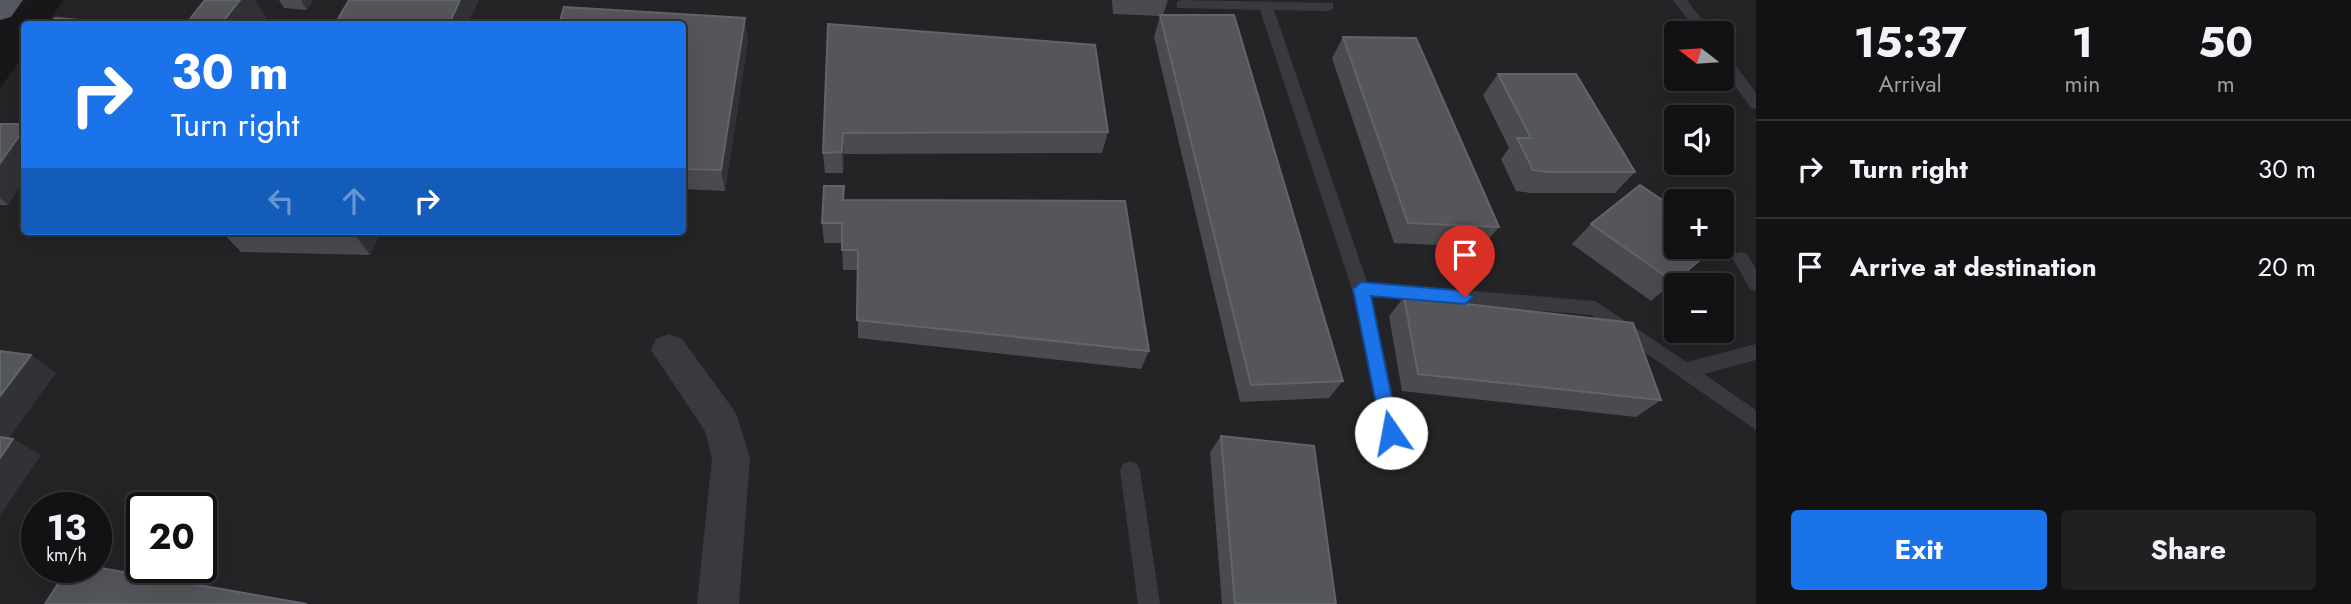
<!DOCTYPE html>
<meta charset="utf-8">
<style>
body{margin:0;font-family:Jost,sans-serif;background:#1f2022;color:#f1f3f6;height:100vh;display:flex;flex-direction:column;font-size:26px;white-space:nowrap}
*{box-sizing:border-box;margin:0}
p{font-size:23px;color:#9c9ea0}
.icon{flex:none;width:38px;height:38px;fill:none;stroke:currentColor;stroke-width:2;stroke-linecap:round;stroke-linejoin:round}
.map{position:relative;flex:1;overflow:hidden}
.panel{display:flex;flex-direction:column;background:#121214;width:595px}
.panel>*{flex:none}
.top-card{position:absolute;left:21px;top:21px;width:665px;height:214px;border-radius:7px;box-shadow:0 7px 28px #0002,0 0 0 2px #313234;background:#1a73e8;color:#fff;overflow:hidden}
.needle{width:46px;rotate:287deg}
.buttons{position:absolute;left:1664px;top:21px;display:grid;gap:14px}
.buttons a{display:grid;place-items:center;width:70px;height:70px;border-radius:7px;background:#121214;box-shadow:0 7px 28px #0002,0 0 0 2px #313234;font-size:35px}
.speed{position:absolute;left:21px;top:492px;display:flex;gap:14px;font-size:35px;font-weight:700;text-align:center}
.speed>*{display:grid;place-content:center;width:91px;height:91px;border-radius:50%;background:#121214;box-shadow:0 7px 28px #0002,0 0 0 2px #313234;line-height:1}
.speed small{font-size:18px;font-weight:400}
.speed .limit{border:4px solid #111;border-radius:10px;background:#fff;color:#111}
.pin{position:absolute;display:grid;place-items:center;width:60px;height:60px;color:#fff;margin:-72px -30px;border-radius:50% 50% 50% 0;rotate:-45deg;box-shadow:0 0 7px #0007}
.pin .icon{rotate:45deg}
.me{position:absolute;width:77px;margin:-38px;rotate:348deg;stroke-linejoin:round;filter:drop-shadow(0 0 5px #0008)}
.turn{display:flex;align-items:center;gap:24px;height:147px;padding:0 35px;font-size:32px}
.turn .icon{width:91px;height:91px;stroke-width:2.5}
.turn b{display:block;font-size:49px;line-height:60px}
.lanes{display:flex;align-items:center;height:66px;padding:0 35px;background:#0003;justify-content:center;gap:35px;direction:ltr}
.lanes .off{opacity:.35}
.eta{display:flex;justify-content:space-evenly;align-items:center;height:119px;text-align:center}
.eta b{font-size:42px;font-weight:700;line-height:49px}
.button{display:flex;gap:14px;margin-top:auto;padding:14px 35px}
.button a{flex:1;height:80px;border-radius:7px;background:#1a73e8;color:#fff;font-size:28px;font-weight:700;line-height:80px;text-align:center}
.button a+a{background:#1f2022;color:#f1f3f6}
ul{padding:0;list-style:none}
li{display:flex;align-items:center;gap:21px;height:98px;padding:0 35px;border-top:2px solid #313234}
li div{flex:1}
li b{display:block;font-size:26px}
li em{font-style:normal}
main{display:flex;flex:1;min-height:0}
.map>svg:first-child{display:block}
</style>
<main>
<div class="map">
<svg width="1756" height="604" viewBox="0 0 1756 604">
<rect width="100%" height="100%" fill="#18181a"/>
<!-- built -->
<path fill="#242427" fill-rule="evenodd" d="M 64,0 L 1756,0 L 1756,604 L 0,604 L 0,88 L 24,55 L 24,231 L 682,231 L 682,24 L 46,24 ZM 1676,33 L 1722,33 L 1722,79 L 1676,79 ZM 1676,117 L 1722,117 L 1722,163 L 1676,163 ZM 1676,201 L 1722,201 L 1722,247 L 1676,247 ZM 1676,285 L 1722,285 L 1722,331 L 1676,331 ZM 37,508 L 96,508 L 96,567 L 37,567 ZM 142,508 L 201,508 L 201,567 L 142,567 Z"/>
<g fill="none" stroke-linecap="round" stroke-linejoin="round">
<!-- lane -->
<g fill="#383a40" fill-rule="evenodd">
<polygon points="1182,0 1333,3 1333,9 1328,11 1274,10 1367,282 1595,301 1687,362 1756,344 1756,360 1704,374 1756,410 1756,430 1591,315 1371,297 1401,433 1398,439 1391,442 1384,439 1352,289 1260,10 1177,8 1177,2"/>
<polygon points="1673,0 1687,0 1712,33 1698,33"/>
<polygon points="1722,52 1727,53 1756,93 1756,109 1751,108 1722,68"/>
<polygon points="1741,252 1747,254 1756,269 1756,291 1750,289 1733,259 1735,254"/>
<polygon points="1130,461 1137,464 1140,470 1160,604 1138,604 1120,470 1123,464"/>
</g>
<!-- street -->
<polygon fill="#383a40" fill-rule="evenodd" points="669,334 682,339 736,413 750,458 739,604 697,604 712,458 705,431 651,350 656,339"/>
<!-- primary -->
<polygon fill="#54585f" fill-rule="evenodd" points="0,0 23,0 11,17 0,20"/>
</g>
<!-- wall -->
<g fill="#494b4f">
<polygon points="279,0 313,0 307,10 284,8"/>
<polygon points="1112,0 1168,0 1163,15 1343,381 1329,398 1240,402 1154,37 1160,16 1113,14"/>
<polygon points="682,24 748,39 725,191 682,189"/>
<polygon points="828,24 1108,132 1102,153 844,154 843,173 825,173 823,153"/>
<polygon points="1343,37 1499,227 1482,247 1394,243 1332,58"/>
<polygon points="1498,74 1635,172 1615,193 1531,193 1516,191 1501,159 1509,148 1483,95"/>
<polygon points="0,124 8,205 0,205"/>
<polygon points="844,200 1149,351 1141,369 858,338 858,270 843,270 842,243 824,243 822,223"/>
<polygon points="1591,224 1674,282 1651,301 1572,244"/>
<polygon points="223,231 380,231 370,255 241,252 222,232"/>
<polygon points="1404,297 1661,400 1636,417 1402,391 1389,316"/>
<polygon points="1221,436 1336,604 1222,604 1210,452"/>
</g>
<!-- shaded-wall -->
<g fill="#313235">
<polygon points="240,0 255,0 269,21 266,24 221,24"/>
<polygon points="301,0 313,0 307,10"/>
<polygon points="460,0 479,0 468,24 449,24"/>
<polygon points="745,18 748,39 725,191 721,170"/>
<polygon points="24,129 24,181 8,205 0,198 0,163"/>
<polygon points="843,133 844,154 843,173 842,152"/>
<polygon points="357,231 380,231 370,255 355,235"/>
<polygon points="31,355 56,373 1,449 0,449 0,396"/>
<polygon points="13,439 41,455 0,515 0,458"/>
</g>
<!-- building -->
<g fill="#54565b" stroke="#61646a" stroke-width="2">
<polygon points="205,0 240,0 221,24 186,24"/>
<polygon points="349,0 460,0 449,24 335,24"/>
<polygon points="564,7 745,18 721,170 682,169 682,24 559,24"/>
<polygon points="1160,15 1234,15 1343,381 1251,385"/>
<polygon points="55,18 132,24 49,24"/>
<polygon points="828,24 1095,45 1108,132 843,133 842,152 823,153"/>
<polygon points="1343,37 1416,38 1499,227 1408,223"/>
<polygon points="1498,74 1576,74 1635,172 1549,172 1533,170 1517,138 1531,138"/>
<polygon points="0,124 24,124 24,129 0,163"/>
<polygon points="1640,185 1676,209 1676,247 1715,247 1674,282 1591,224"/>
<polygon points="824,186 844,186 843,200 1125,201 1149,351 857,320 858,250 842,250 842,223 822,223"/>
<polygon points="223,231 357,231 355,235 222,232"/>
<polygon points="1404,297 1633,323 1661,400 1418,374"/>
<polygon points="0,351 31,355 0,396"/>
<polygon points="1221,436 1314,446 1336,604 1235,604"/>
<polygon points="0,437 13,439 0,458"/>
<polygon points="69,567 95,567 307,604 45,604"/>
</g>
<!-- route -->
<polygon fill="#1a73e8" stroke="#114b97" stroke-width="2" points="1361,282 1465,291 1473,297 1465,304 1371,296 1399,433 1397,439 1391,441 1384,439 1382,433 1353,289"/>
</svg>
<div class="buttons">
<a><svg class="needle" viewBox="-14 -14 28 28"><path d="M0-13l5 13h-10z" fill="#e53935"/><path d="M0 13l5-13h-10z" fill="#9c9ea0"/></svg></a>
<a><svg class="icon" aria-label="sound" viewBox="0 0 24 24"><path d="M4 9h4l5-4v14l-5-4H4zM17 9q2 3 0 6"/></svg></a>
<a>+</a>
<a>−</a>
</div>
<div class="speed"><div>13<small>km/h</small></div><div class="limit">20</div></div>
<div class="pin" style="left:1465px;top:297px;background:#d93025"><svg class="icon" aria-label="arrive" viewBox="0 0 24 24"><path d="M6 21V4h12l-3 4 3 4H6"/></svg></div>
<svg class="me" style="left:1391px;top:433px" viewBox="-20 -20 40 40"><circle r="19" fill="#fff"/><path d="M0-13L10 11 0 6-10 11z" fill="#1a73e8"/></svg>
<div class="top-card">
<div class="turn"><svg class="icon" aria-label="right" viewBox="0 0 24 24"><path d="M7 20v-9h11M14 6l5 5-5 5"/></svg><div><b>30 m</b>Turn right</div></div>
<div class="lanes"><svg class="icon off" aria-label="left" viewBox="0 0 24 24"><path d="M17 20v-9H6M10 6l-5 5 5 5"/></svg><svg class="icon off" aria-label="ahead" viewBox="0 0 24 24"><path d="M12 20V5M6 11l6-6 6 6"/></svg><svg class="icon" aria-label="right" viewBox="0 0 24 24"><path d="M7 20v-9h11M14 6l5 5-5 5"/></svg></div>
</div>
</div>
<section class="panel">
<div class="eta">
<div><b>15:37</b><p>Arrival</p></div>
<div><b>1</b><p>min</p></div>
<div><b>50</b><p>m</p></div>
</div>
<ul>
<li><svg class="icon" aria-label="right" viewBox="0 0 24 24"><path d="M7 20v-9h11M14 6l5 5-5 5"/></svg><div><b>Turn right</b></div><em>30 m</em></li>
<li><svg class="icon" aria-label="arrive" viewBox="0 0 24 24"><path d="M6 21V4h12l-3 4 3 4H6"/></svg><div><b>Arrive at destination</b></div><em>20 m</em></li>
</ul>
<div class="button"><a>Exit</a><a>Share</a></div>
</section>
</main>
